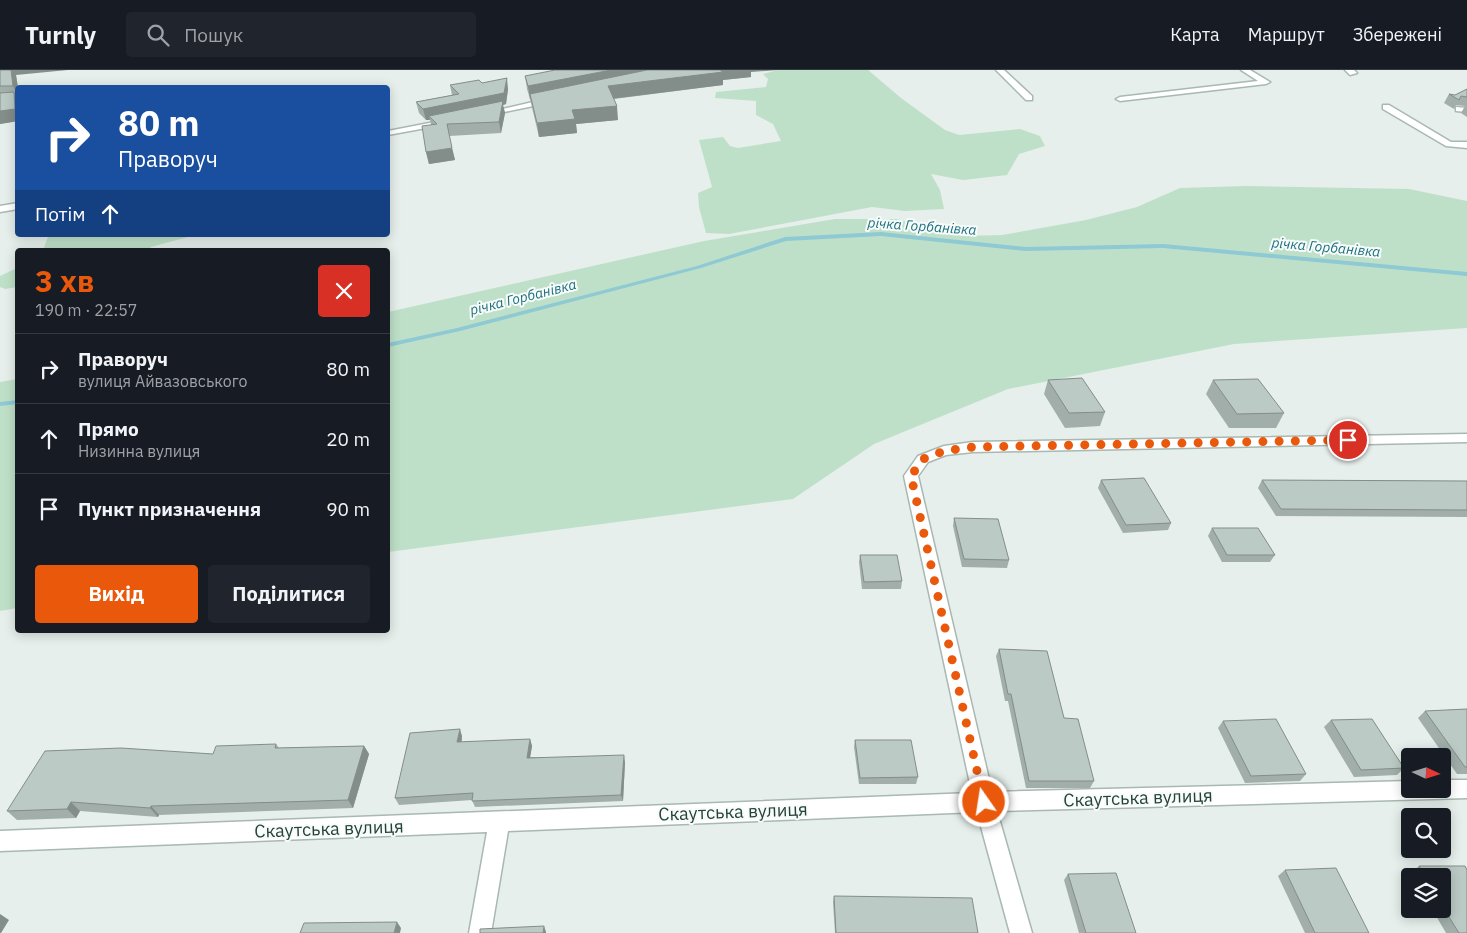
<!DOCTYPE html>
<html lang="uk">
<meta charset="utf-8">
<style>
body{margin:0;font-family:"IBM Plex Sans",sans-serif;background:#20242c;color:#f1f3f6;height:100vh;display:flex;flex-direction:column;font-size:19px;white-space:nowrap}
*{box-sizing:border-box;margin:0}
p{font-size:16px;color:#9ea1a6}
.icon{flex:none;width:28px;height:28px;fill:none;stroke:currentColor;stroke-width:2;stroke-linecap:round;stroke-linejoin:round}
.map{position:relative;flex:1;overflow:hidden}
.drawer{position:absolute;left:15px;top:178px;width:375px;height:385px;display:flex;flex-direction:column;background:#171b24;border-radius:5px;box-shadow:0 2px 12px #0003}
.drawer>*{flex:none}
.banner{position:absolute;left:15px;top:15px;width:375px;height:152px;border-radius:5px;box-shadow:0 2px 12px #0003;background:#1a4fa0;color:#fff;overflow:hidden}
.needle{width:32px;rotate:94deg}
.fabs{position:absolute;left:1401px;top:678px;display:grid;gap:10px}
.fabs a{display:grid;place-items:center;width:50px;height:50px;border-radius:5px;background:#171b24;box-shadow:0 2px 12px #0003;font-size:25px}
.pin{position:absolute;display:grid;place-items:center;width:42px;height:42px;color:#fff;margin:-21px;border:2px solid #fff;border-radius:50%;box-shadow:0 1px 5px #0007}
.me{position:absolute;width:55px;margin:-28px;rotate:347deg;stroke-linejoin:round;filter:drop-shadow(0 0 4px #0008)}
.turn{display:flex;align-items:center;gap:18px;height:105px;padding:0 20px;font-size:22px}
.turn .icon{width:65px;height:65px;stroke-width:2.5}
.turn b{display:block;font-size:35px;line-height:42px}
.then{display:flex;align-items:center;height:48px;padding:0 20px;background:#0003;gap:10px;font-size:19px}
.round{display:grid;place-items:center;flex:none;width:52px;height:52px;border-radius:5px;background:#20242c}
.overview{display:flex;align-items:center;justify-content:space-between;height:85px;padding:0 20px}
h1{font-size:30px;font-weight:700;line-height:38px;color:#ea580c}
.primary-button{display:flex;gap:10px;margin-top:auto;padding:10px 20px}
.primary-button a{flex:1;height:58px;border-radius:5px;background:#ea580c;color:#fff;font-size:20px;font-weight:700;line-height:58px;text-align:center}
.primary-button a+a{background:#20242c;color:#f1f3f6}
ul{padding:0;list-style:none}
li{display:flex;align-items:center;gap:15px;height:70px;padding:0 20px;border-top:1px solid #363941}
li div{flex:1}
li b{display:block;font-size:19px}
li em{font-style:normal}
header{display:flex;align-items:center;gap:30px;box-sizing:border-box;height:70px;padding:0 25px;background:#171b24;border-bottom:1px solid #363941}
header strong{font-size:24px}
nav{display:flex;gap:28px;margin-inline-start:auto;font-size:18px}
.search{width:350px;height:45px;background:#20242c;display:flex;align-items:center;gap:12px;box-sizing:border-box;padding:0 18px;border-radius:5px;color:#9ea1a6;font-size:19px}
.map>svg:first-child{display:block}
</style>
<header>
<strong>Turnly</strong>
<div class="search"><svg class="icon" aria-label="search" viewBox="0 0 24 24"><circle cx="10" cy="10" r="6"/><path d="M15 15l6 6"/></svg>Пошук</div>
<nav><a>Карта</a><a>Маршрут</a><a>Збережені</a></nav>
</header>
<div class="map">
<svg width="1467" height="863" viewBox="0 0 1467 863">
<rect width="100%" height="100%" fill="#e6efeb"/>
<!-- green -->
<g fill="#bfe0c8">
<polygon points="778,0 868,0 901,28 945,60 959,65 1020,59 1040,66 1045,76 1019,84 1007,105 963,110 931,104 940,120 944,139 905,141 872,137 729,164 706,163 699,137 698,123 712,117 699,70 723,67 730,76 738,78 781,71 773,54 756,45 756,31 715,28 716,22 766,17 768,9 763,4"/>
<polygon points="1246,116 1409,119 1467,131 1467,258 1234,274 1008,319 874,374 793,429 388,482 388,242 704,171 835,149 896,149 963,166 1002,165 1086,150 1137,137 1180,118"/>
<polygon points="51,165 195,165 151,177 150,180 43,180 48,167"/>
<polygon points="17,198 17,217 5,219 0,217 0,206"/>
<polygon points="17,309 17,538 0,541 0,312"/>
</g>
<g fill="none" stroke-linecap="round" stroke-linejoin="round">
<!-- stream -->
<g fill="#8ec9d4" fill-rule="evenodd">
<polygon points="881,162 1026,177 1163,174 1467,202 1467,206 1163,178 1026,181 881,166 786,171 701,198 460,261 388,277 388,273 457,258 697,196 785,167"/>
<polygon points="18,330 18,334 0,336 0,332"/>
</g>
<!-- minor casing -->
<g stroke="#a8b8b2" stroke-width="3">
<g id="minor">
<polygon points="996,0 1004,0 1032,26 1032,30 1026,30"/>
<polygon points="1241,0 1250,0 1270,12 1266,14 1120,31 1116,29 1120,27 1258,11"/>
<polygon points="1345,0 1354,0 1357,3 1350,5"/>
<polygon points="550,28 553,28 553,32 485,46 481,44"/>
<polygon points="1383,35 1389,35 1451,72 1467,72 1467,78 1446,76 1383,39"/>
<polygon points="1456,37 1467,38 1467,42 1456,41"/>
<polygon points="450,49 454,51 453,53 388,65 388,61"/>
<polygon points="18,133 18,139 0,142 0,136"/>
<polygon points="1467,364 1467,372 973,382 946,385 928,392 918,406 992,722 1410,711 1410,719 1442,719 1442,710 1467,710 1467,728 997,741 1032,863 1010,863 977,742 508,761 491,863 469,863 487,762 0,781 0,761 972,723 904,406 918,386 944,376 973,372"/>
</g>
</g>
<!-- minor -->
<use href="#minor" fill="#fff" fill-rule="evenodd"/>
</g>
<!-- wall -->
<g fill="#a1aea9">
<polygon points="0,0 16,5 18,18 18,26 16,27 18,29 18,51 0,54"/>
<polygon points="751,2 751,7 723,10 723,15 614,29 618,50 576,54 577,63 539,67 530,29 527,19 525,6"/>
<polygon points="482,13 508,19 506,34 503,35 505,43 501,63 449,66 455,90 429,94 426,82 431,55 430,50 426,50 419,43 416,32 452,25 450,15"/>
<polygon points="1467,19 1467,47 1461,43 1465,36 1456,35 1454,39 1444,33 1449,24 1455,25"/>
<polygon points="1048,310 1105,342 1100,356 1065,358 1044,324"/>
<polygon points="1213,310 1284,343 1276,358 1229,358 1206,324"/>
<polygon points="1101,410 1171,453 1168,460 1123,463 1098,418"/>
<polygon points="1262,410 1467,411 1467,447 1276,446 1258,418"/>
<polygon points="954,448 1009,490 1007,498 962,497 953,456"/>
<polygon points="1212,458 1275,485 1270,492 1222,492 1208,466"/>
<polygon points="860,485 902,511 901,519 862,519 859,492"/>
<polygon points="999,579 1064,648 1094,711 1090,718 1026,718 1008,631 1005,631 996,586"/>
<polygon points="1467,639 1467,704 1457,704 1418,648 1425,641"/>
<polygon points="1331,650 1404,698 1397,705 1354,707 1324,657"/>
<polygon points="1223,651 1306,704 1300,711 1245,713 1218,658"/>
<polygon points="462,666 462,672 530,669 532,676 530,687 625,692 623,731 475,737 472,730 399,735 395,728"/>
<polygon points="855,670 918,707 916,714 859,714 854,677"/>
<polygon points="276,674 279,678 364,676 369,684 353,738 159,745 158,747 80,741 76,748 17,750 7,741 213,684"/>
<polygon points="1419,796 1465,796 1467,800 1467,863 1446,863 1432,839 1442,839 1442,806 1413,806 1411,803"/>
<polygon points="1285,800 1369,863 1305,863 1278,806"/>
<polygon points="1068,804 1136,863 1079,863 1064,810"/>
<polygon points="834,826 978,863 835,863 833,832"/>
</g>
<!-- shaded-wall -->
<g fill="#838d89">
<polygon points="11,0 68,0 16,5 18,18 18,24 13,16"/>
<polygon points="611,0 676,0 530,24 531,29 530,29 528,16"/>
<polygon points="717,0 778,0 751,2 751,7 723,10 723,15 610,29 608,16"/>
<polygon points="507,8 508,19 506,34 503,35 505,43 501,63 499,52 429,46 430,50 426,50 423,39"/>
<polygon points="14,22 18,29 18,51 0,54 0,41"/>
<polygon points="617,36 618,50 576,54 577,63 539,67 537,53 572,40"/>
<polygon points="452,78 455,90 429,94 426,82"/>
<polygon points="460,659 462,666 460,679 457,672"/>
<polygon points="530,669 532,676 529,694 527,688"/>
<polygon points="364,676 369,684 353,738 348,730"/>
<polygon points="624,685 625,692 623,731 621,725"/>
<polygon points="71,732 80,741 76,748 67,739"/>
<polygon points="151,736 159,745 158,747 150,738"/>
<polygon points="0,844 9,850 1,863 0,863"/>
<polygon points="397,852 401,858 400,863 394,863"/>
<polygon points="544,856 546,862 546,863 543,863"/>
</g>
<!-- building -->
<g fill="#bbcac4" stroke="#838d89">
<polygon points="0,0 11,0 13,16 0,16"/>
<polygon points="555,0 611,0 528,16 525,6"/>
<polygon points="647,0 720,0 723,2 608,16 617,36 572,40 575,49 537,53 530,24"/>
<polygon points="507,8 504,23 423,39 416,32 459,24 450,15 479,10 482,13"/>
<polygon points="1467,19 1467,27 1461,26 1459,30 1449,24 1455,25"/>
<polygon points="14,22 15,39 0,41 0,23"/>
<polygon points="503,31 499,52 447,54 452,78 426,82 422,56 437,54 429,46"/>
<polygon points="1082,308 1105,342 1069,343 1048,310"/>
<polygon points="1258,309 1284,343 1237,344 1213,310"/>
<polygon points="1144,408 1171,453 1126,455 1101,410"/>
<polygon points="1262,410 1467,411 1467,440 1281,439"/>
<polygon points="954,448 998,449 1009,490 964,489"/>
<polygon points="1212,458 1258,458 1275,485 1227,485"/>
<polygon points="860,485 897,485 902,511 864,512"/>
<polygon points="999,579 1047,581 1064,648 1078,649 1094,711 1029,711 1011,624 1008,624"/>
<polygon points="1467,639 1467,697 1465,697 1425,641"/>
<polygon points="1276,649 1306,704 1251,706 1223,651"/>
<polygon points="1372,649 1404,698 1361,700 1331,650"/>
<polygon points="460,659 457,672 530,669 527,688 624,685 621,725 472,731 473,723 395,728 410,663"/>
<polygon points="855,670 911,670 918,707 860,708"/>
<polygon points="276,674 275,678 364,676 348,730 151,736 150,738 71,732 67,739 7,741 45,681 121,678 213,684 216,676"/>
<polygon points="1419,796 1465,796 1467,800 1467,863 1459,863 1442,836 1442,806 1425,806"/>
<polygon points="1336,798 1369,863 1315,863 1285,800"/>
<polygon points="1116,803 1136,863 1086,863 1068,804"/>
<polygon points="834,826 972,828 978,863 836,863"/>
<polygon points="397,852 394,863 300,863 304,853"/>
<polygon points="544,856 543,863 480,863 480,859"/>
</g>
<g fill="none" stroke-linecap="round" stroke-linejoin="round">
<!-- route -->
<polyline stroke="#ea580c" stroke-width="9" stroke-dasharray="0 16.2" points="984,732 911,406 923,389 944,381 973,377 1348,370"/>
</g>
<g text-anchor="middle" stroke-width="4" stroke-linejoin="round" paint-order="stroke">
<!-- far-water labels -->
<g font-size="14" font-style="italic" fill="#1c6f80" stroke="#f7fbf9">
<text transform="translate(922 156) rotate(4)" y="5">річка Горбанівка</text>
<text transform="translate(1326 177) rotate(5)" y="5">річка Горбанівка</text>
<text transform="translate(523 227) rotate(-14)" y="5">річка Горбанівка</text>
</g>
<!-- near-street labels -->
<g font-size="18" fill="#24423a" stroke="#f7fbf9">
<text transform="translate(1138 728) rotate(-2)" y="6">Скаутська вулиця</text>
<text transform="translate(733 742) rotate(-2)" y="6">Скаутська вулиця</text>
<text transform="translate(329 759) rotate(-2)" y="6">Скаутська вулиця</text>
</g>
</g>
</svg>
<div class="fabs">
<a><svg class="needle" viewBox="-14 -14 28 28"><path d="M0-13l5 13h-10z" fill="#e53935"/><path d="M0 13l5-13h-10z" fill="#9ea1a6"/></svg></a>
<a><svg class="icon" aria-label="search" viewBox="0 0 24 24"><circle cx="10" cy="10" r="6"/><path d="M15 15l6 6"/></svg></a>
<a><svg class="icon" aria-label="layers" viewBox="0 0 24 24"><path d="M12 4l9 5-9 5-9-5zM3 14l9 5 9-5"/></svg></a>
</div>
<div class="pin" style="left:1348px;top:370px;background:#d93025"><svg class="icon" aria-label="arrive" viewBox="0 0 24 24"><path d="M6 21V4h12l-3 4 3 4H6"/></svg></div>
<svg class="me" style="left:984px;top:732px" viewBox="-20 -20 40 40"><circle r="17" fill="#ea580c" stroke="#fff" stroke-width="3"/><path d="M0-11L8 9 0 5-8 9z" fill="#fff"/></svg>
<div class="banner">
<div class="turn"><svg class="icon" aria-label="right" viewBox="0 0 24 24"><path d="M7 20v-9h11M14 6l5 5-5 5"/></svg><div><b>80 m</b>Праворуч</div></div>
<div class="then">Потім<svg class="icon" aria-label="ahead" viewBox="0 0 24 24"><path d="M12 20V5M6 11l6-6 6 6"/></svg></div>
</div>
<section class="drawer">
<div class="overview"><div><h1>3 хв</h1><p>190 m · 22:57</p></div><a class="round" style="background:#d93025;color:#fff"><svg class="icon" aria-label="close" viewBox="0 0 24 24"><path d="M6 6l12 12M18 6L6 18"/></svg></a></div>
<ul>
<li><svg class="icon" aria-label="right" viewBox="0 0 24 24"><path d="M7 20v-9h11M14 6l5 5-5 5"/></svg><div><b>Праворуч</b><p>вулиця Айвазовського</p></div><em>80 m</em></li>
<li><svg class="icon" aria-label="ahead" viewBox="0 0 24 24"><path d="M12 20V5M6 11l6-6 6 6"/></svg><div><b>Прямо</b><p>Низинна вулиця</p></div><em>20 m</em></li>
<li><svg class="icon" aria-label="arrive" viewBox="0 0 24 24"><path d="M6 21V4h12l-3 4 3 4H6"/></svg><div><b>Пункт призначення</b></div><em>90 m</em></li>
</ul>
<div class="primary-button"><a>Вихід</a><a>Поділитися</a></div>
</section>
</div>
